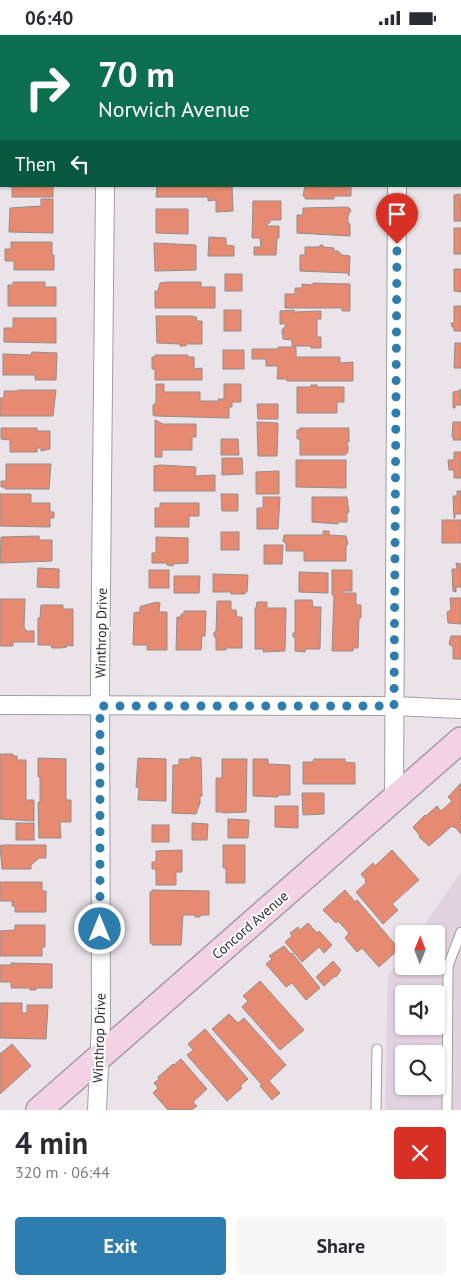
<!DOCTYPE html>
<meta charset="utf-8">
<style>
body{margin:0;font-family:"PT Sans",sans-serif;background:#f7f7f7;color:#2b2b33;height:100vh;display:flex;flex-direction:column;font-size:19px;white-space:nowrap}
*{box-sizing:border-box;margin:0}
p{font-size:16px;color:#7c7c81}
.icon{flex:none;width:28px;height:28px;fill:none;stroke:currentColor;stroke-width:2;stroke-linecap:round;stroke-linejoin:round}
.map{position:relative;height:1075px;overflow:hidden}
.details{display:flex;flex-direction:column;background:#fff;flex:1}
.details>*{flex:none}
.top-card{position:absolute;left:0px;top:0px;width:461px;height:152px;box-shadow:0 1px 4px #0004;background:#0b6e4f;color:#fff;overflow:hidden}
.needle{width:32px;rotate:1deg}
.fabs{position:absolute;left:395px;top:890px;display:grid;gap:10px}
.fabs a{display:grid;place-items:center;width:50px;height:50px;border-radius:5px;background:#fff;box-shadow:0 1px 4px #0004;font-size:25px}
.pin{position:absolute;display:grid;place-items:center;width:42px;height:42px;color:#fff;margin:-51px -21px;border-radius:50% 50% 50% 0;rotate:-45deg;box-shadow:0 0 5px #0007}
.pin .icon{rotate:45deg}
.me{position:absolute;width:55px;margin:-28px;rotate:0deg;stroke-linejoin:round;filter:drop-shadow(0 0 4px #0008)}
.turn{display:flex;align-items:center;gap:18px;height:105px;padding:0 15px;font-size:22px}
.turn .icon{width:65px;height:65px;stroke-width:2.5}
.turn b{display:block;font-size:35px;line-height:42px}
.then{display:flex;align-items:center;height:48px;padding:0 15px;background:#0003;gap:10px;font-size:19px}
.round{display:grid;place-items:center;flex:none;width:52px;height:52px;border-radius:5px;background:#f7f7f7}
.head{display:flex;align-items:center;justify-content:space-between;height:85px;padding:0 15px}
h1{font-size:30px;font-weight:600;line-height:38px}
.cta{display:flex;gap:10px;margin-top:auto;padding:10px 15px}
.cta a{flex:1;height:58px;border-radius:5px;background:#2e7daf;color:#fff;font-size:20px;font-weight:600;line-height:58px;text-align:center}
.cta a+a{background:#f7f7f7;color:#2b2b33}
.status{display:flex;justify-content:space-between;align-items:center;height:35px;padding:0 25px;background:#fff;direction:ltr}
.status svg{height:14px;fill:currentColor}
.map>svg:first-child{display:block}
</style>
<div class="status"><b>06:40</b><svg viewBox="0 0 49 12"><path d="M0 12V9h3v3zM5 12V6h3v6zM10 12V3h3v9zM15 12V0h3v12zM26 1h20v11H26zM47 4h2v5h-2z"/></svg></div>
<div class="map">
<svg width="461" height="1075" viewBox="0 0 461 1075">
<rect width="100%" height="100%" fill="#ebe3ea"/>
<!-- built -->
<path fill="#e0d2de" fill-rule="evenodd" d="M 461,837 L 461,1075 L 385,1075 L 388,941 L 404,919 L 404,931 L 436,931 L 436,899 L 418,899 ZM 404,959 L 436,959 L 436,991 L 404,991 ZM 404,1019 L 436,1019 L 436,1051 L 404,1051 Z"/>
<!-- building -->
<g fill="#e68a71" stroke="#958c89">
<polygon points="0,0 51,0 1,1 1,4"/>
<polygon points="156,0 208,0 156,1"/>
<rect x="273" y="0" width="19" height="1"/>
<rect x="302" y="0" width="47" height="1"/>
<rect x="460" y="12" width="1" height="28"/>
<rect x="460" y="50" width="1" height="27"/>
<rect x="0" y="63" width="1" height="24"/>
<rect x="460" y="87" width="1" height="26"/>
<polygon points="460,122 461,123 461,150 460,150"/>
<polygon points="2,151 53,151 53,162 12,162 12,152"/>
<polygon points="157,151 232,151 233,176 216,177 216,165 208,166 208,162 156,162"/>
<polygon points="305,151 351,151 351,161 334,161 334,164 305,164 305,161 303,161"/>
<polygon points="460,159 461,186 454,186 454,160"/>
<polygon points="41,164 53,164 53,198 9,197 10,173 41,171"/>
<polygon points="253,166 281,166 281,185 270,185 270,188 267,188 267,191 279,191 279,203 277,203 276,220 254,220 254,212 261,212 260,203 252,203"/>
<polygon points="348,172 351,175 348,181 348,188 350,189 350,201 297,198 297,180 303,180 303,173"/>
<polygon points="156,174 188,174 188,199 156,198"/>
<rect x="454" y="193" width="7" height="26"/>
<polygon points="209,202 226,203 226,210 234,211 234,221 208,221"/>
<polygon points="11,207 52,207 52,220 54,220 54,235 14,235 14,226 5,226 5,214 11,214"/>
<polygon points="154,208 196,210 196,235 155,236"/>
<polygon points="320,210 323,210 323,212 334,213 334,216 338,216 342,220 350,221 349,241 348,238 300,236 300,220 305,220 305,212 320,212"/>
<polygon points="454,234 460,234 461,236 461,257 454,256"/>
<rect x="225" y="239" width="17" height="17"/>
<polygon points="13,247 45,247 45,252 56,252 56,271 8,271 8,250 13,250"/>
<polygon points="167,247 201,247 201,252 215,252 215,273 155,273 155,256 158,256 160,248"/>
<polygon points="313,248 350,249 350,276 342,276 342,273 285,273 285,259 295,259 295,253 302,253 302,249 313,250"/>
<polygon points="454,271 461,271 461,296 454,296 454,292 452,292 451,288 454,288"/>
<rect x="224" y="275" width="17" height="21"/>
<polygon points="294,275 294,277 321,276 321,284 317,284 317,302 321,302 321,313 311,313 311,311 292,311 292,305 283,304 282,295 287,289 280,289 280,276"/>
<polygon points="156,281 193,281 193,282 197,282 196,286 202,286 202,309 186,309 186,311 180,311 180,309 157,308"/>
<polygon points="13,283 56,283 56,308 4,307 4,293 13,293"/>
<polygon points="455,308 461,308 461,333 454,333"/>
<polygon points="278,312 296,312 296,322 340,322 340,328 353,327 353,346 287,346 287,344 277,344 278,331 266,331 266,324 252,324 252,314 278,314"/>
<rect x="223" y="315" width="21" height="19"/>
<polygon points="32,317 57,318 56,345 35,345 35,340 3,340 3,319 31,320"/>
<polygon points="155,320 188,320 188,322 194,322 194,334 202,333 202,345 155,345 155,334 152,334 152,322 155,322"/>
<polygon points="156,349 164,349 164,357 200,357 200,366 219,366 218,364 224,364 224,349 241,349 241,367 232,367 232,372 229,372 229,383 155,381 153,380 153,370 156,368"/>
<polygon points="311,350 317,350 317,352 344,352 344,367 337,367 337,378 297,378 297,352 311,352"/>
<polygon points="460,354 461,370 455,370 455,373 453,373 453,357 459,356"/>
<polygon points="18,355 56,355 53,381 0,381 0,363 4,363 4,356 18,356"/>
<polygon points="257,369 278,369 278,384 258,384"/>
<polygon points="155,385 163,389 196,389 196,402 192,402 192,415 162,415 162,422 155,422"/>
<polygon points="257,387 278,388 277,421 258,421"/>
<polygon points="453,387 461,387 461,405 453,405 454,402 452,402"/>
<polygon points="1,393 37,393 37,396 50,396 50,414 41,416 41,413 37,413 37,417 10,417 10,405 1,404"/>
<polygon points="300,393 349,393 349,407 346,407 348,410 348,417 345,420 300,420 300,404 297,404 297,395 300,395"/>
<polygon points="221,404 238,404 239,420 221,420"/>
<polygon points="454,417 461,417 461,443 454,443 454,435 449,435 448,425 454,425"/>
<polygon points="222,423 242,423 243,439 222,440"/>
<polygon points="296,425 346,425 346,453 296,452"/>
<polygon points="6,429 51,429 49,454 5,454 5,452 1,452 1,446 6,446"/>
<polygon points="160,430 196,432 195,441 215,440 215,456 154,456 154,431"/>
<polygon points="279,436 279,459 256,459 256,437"/>
<polygon points="457,456 461,456 461,479 455,479 455,483 454,483 453,461 457,461"/>
<polygon points="0,459 31,459 31,468 50,468 50,477 54,477 54,483 50,483 50,492 0,491"/>
<polygon points="221,459 238,459 238,476 222,476"/>
<polygon points="263,462 280,462 278,494 257,494 257,473 263,473"/>
<polygon points="312,462 347,462 349,477 347,478 347,487 338,487 338,489 312,487"/>
<polygon points="160,468 199,468 199,481 189,481 189,492 155,492 155,473 160,473"/>
<rect x="442" y="485" width="19" height="23"/>
<polygon points="323,496 329,496 329,500 346,501 348,509 346,510 346,526 304,526 304,516 286,516 286,509 283,506 284,500 323,500"/>
<rect x="221" y="497" width="18" height="18"/>
<polygon points="39,501 39,505 52,505 52,526 0,528 1,502"/>
<polygon points="156,502 188,503 188,528 173,529 173,531 167,530 167,528 152,528 152,518 156,518"/>
<polygon points="264,510 283,510 282,529 264,529"/>
<polygon points="456,528 461,529 461,552 456,552 456,557 453,556 452,534 457,534"/>
<polygon points="38,533 59,534 59,553 37,552"/>
<rect x="149" y="535" width="20" height="18"/>
<polygon points="332,535 352,535 352,556 343,556 343,558 356,558 356,570 361,570 361,583 359,583 358,613 353,613 353,616 332,616 334,560 332,560"/>
<polygon points="299,537 328,538 328,558 299,557"/>
<polygon points="213,539 248,540 247,557 245,557 245,559 231,559 231,557 213,557"/>
<polygon points="174,541 200,541 199,558 174,558"/>
<polygon points="450,563 461,563 461,589 448,588 447,578 448,576 451,576"/>
<polygon points="0,564 25,564 24,592 26,596 34,596 34,607 13,607 13,611 0,611"/>
<polygon points="295,565 312,565 313,572 321,572 320,614 305,614 305,617 295,616 295,602 293,602 293,598 295,598"/>
<polygon points="217,566 231,566 231,575 236,575 237,582 242,582 242,613 226,613 226,615 216,615 216,602 214,602 214,597 216,597"/>
<polygon points="157,567 160,568 159,577 167,577 167,615 147,615 147,610 133,610 134,578 140,577 140,572 142,571"/>
<polygon points="257,567 267,567 267,573 286,573 285,616 263,617 264,614 255,614 255,573 256,573"/>
<polygon points="41,570 63,570 63,574 73,574 73,611 66,610 67,612 61,613 52,613 51,610 38,610 38,583 40,583"/>
<polygon points="184,576 206,576 205,601 202,601 201,615 176,615 177,582 181,582 181,579 184,579"/>
<polygon points="451,601 461,601 461,624 453,624 453,612 449,609"/>
<polygon points="0,719 13,719 13,721 17,721 17,725 26,725 26,765 34,765 34,786 0,784"/>
<polygon points="191,722 201,723 202,761 200,761 200,768 196,779 172,778 173,730 179,730 179,724 191,724"/>
<polygon points="38,723 66,724 66,765 71,765 71,787 60,787 61,803 39,803 38,767 40,768 40,742 38,742"/>
<polygon points="138,723 166,724 166,766 138,765 139,752 136,752"/>
<polygon points="222,724 247,724 246,777 223,778 223,777 216,777 216,743 222,743"/>
<polygon points="253,724 268,724 268,729 290,730 290,760 278,760 278,762 253,761"/>
<polygon points="314,724 345,724 345,727 355,728 355,749 303,749 303,727 313,727"/>
<polygon points="461,748 461,787 459,788 461,790 461,799 455,792 454,793 452,791 429,811 419,802 420,801 413,792 425,780 426,781 437,771 441,776 452,766 448,762"/>
<polygon points="302,758 324,758 324,779 303,780"/>
<polygon points="275,771 298,771 298,793 275,792"/>
<polygon points="228,784 249,785 248,803 228,803"/>
<rect x="16" y="788" width="18" height="17"/>
<polygon points="192,788 208,789 207,805 192,805"/>
<rect x="152" y="790" width="17" height="17"/>
<polygon points="2,810 46,810 46,823 39,823 31,830 31,834 2,834 0,811"/>
<polygon points="223,810 245,810 245,848 226,848 226,833 223,833"/>
<polygon points="182,815 182,837 176,837 176,850 156,850 156,834 152,834 152,827 156,827 156,816"/>
<polygon points="392,815 419,845 392,869 398,875 383,889 356,857 366,848 365,846 366,845 361,839 373,828 375,831"/>
<polygon points="0,847 42,847 42,856 46,856 46,877 15,877 15,871 12,871 12,866 0,866"/>
<polygon points="152,855 209,856 209,880 200,880 200,882 195,882 195,880 183,880 181,910 152,910 152,908 150,908 150,857 152,857"/>
<polygon points="345,855 355,867 357,865 399,914 379,932 362,913 357,917 345,903 349,898 338,886 336,888 323,875"/>
<polygon points="308,888 317,898 319,896 332,910 324,918 319,912 302,927 285,907 292,901 290,898 298,892 300,895"/>
<polygon points="15,890 45,890 45,912 42,912 42,921 0,921 0,896 15,895"/>
<polygon points="284,911 291,919 292,918 320,953 306,965 292,948 286,952 266,929 272,924 269,921"/>
<polygon points="333,926 341,935 336,942 335,941 324,951 316,942"/>
<polygon points="11,928 52,929 52,953 36,953 36,955 30,955 30,953 11,953 11,947 0,947 0,930 11,930"/>
<polygon points="260,946 304,995 280,1015 242,972 248,966 243,961"/>
<polygon points="0,968 22,968 22,978 27,978 27,970 48,970 46,1004 0,1003"/>
<polygon points="229,979 238,988 244,983 286,1030 269,1046 280,1058 272,1065 260,1051 262,1050 212,994"/>
<polygon points="205,994 248,1044 240,1051 242,1053 227,1066 187,1020 193,1015 188,1009"/>
<polygon points="12,1009 31,1031 0,1059 0,1019"/>
<polygon points="181,1024 207,1054 193,1067 197,1071 192,1075 168,1075 153,1058 158,1053 154,1048 159,1044 158,1042 173,1029 174,1030"/>
</g>
<g fill="none" stroke-linecap="round" stroke-linejoin="round">
<!-- lane casing -->
<g stroke="#a39ca2" stroke-width="11">
<g id="lane">
<polyline points="376,1075 377,1014"/>
<polyline points="447,1075 448,931 461,897"/>
</g>
</g>
<!-- street casing -->
<g stroke="#a39ca2" stroke-width="20">
<g id="street">
<polyline points="106,1 106,0"/>
<polyline points="398,1 398,0"/>
<polyline points="0,670 394,671 461,674"/>
<polyline points="394,765 397,151"/>
<polyline points="97,1075 101,987 100,652 105,151"/>
</g>
</g>
<!-- secondary casing -->
<g stroke="#a39ca2" stroke-width="28">
<polyline id="secondary" points="39,1075 461,705"/>
</g>
<!-- lane -->
<use href="#lane" stroke="#fff" stroke-width="9"/>
<!-- street -->
<use href="#street" stroke="#fff" stroke-width="18"/>
<!-- secondary -->
<use href="#secondary" stroke="#f3d2e3" stroke-width="25"/>
</g>
<g fill="none" stroke-linecap="round" stroke-linejoin="round">
<!-- route -->
<polyline stroke="#2e7daf" stroke-width="9" stroke-dasharray="0 16.2" points="100,894 100,671 394,671 397,209"/>
</g>
<g text-anchor="middle" stroke-width="4" stroke-linejoin="round" paint-order="stroke">
<!-- street labels -->
<g font-size="14" fill="#312e31" stroke="#fff">
<text transform="translate(101 598) rotate(-89)" y="5">Winthrop Drive</text>
<text transform="translate(250 890) rotate(-41)" y="5">Concord Avenue</text>
<text transform="translate(99 1003) rotate(-88)" y="5">Winthrop Drive</text>
</g>
</g>
</svg>
<div class="fabs">
<a><svg class="needle" viewBox="-14 -14 28 28"><path d="M0-13l5 13h-10z" fill="#e53935"/><path d="M0 13l5-13h-10z" fill="#7c7c81"/></svg></a>
<a><svg class="icon" aria-label="sound" viewBox="0 0 24 24"><path d="M4 9h4l5-4v14l-5-4H4zM17 9q2 3 0 6"/></svg></a>
<a><svg class="icon" aria-label="search" viewBox="0 0 24 24"><circle cx="10" cy="10" r="6"/><path d="M15 15l6 6"/></svg></a>
</div>
<div class="pin" style="left:397px;top:209px;background:#d93025"><svg class="icon" aria-label="arrive" viewBox="0 0 24 24"><path d="M6 21V4h12l-3 4 3 4H6"/></svg></div>
<svg class="me" style="left:100px;top:894px" viewBox="-20 -20 40 40"><circle r="17" fill="#2e7daf" stroke="#fff" stroke-width="3"/><path d="M0-11L8 9 0 5-8 9z" fill="#fff"/></svg>
<div class="top-card">
<div class="turn"><svg class="icon" aria-label="right" viewBox="0 0 24 24"><path d="M7 20v-9h11M14 6l5 5-5 5"/></svg><div><b>70 m</b>Norwich Avenue</div></div>
<div class="then">Then<svg class="icon" aria-label="left" viewBox="0 0 24 24"><path d="M17 20v-9H6M10 6l-5 5 5 5"/></svg></div>
</div>
</div>
<section class="details">
<div class="head"><div><h1>4 min</h1><p>320 m · 06:44</p></div><a class="round" style="background:#d93025;color:#fff"><svg class="icon" aria-label="close" viewBox="0 0 24 24"><path d="M6 6l12 12M18 6L6 18"/></svg></a></div>
<div class="cta"><a>Exit</a><a>Share</a></div>
</section>
